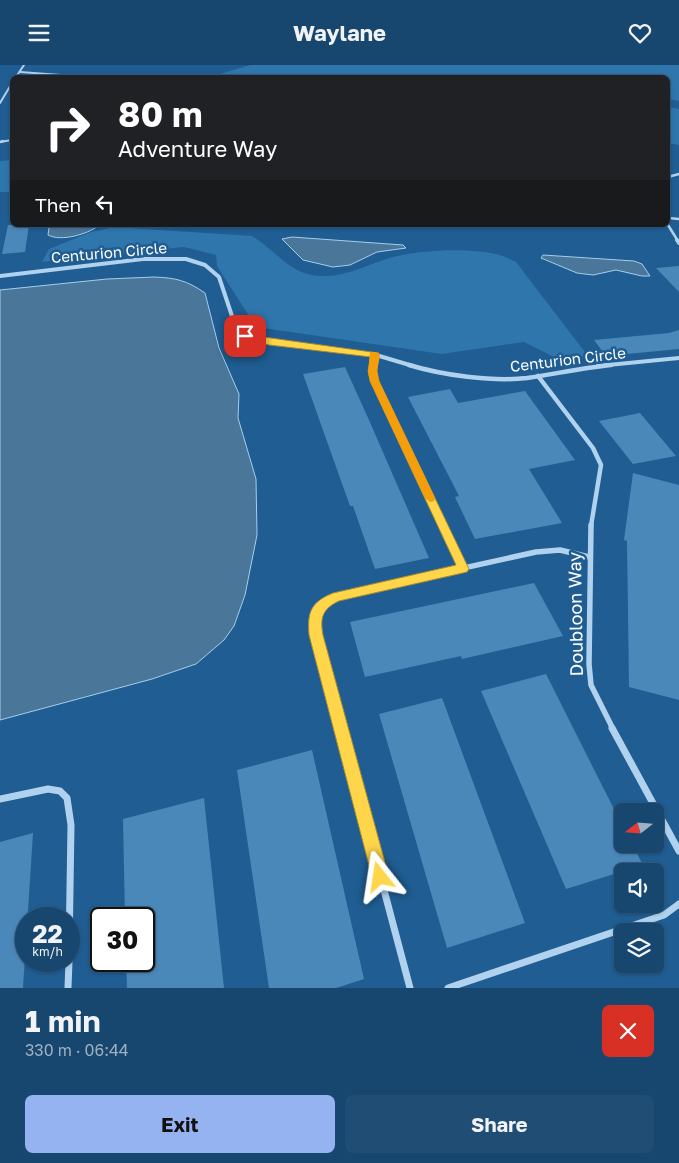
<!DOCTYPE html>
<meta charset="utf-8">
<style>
body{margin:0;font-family:"Golos Text",sans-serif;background:#204d73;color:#f1f3f6;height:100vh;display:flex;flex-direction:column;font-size:19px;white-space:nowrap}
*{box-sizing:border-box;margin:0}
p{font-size:16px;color:#9eb1c2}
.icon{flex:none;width:28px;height:28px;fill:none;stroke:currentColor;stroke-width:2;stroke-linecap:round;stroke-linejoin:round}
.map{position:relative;height:923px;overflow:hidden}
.details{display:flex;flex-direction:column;background:#17466e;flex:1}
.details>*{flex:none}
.hud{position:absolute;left:10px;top:10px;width:660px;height:152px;border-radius:8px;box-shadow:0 1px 4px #0004,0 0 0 1px #365e81;background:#202124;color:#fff;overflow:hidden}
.needle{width:32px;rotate:253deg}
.buttons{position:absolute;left:614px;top:738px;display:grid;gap:10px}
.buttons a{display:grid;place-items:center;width:50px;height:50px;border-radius:8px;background:#17466e;box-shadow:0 1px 4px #0004,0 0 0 1px #365e81;font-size:25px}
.speed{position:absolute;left:15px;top:842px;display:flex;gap:10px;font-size:25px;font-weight:700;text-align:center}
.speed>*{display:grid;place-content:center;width:65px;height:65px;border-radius:50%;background:#17466e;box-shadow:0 1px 4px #0004,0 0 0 1px #365e81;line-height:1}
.speed small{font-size:12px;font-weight:400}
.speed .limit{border:2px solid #111;border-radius:8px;background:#fff;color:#111}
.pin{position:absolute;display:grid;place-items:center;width:42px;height:42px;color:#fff;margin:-21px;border-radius:10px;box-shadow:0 2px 8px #0006}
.me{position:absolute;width:55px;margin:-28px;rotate:345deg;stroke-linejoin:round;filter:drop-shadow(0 0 4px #0008)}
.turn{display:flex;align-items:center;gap:18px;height:105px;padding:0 25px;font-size:22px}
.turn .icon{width:65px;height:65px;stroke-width:2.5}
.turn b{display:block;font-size:35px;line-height:42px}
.then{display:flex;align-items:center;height:48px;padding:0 25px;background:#0003;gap:10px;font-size:19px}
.round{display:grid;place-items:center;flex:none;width:52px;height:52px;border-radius:8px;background:#204d73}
.summary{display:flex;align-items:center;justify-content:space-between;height:85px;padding:0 25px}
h1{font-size:30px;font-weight:700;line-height:38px}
.cta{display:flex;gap:10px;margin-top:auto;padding:10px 25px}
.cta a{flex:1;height:58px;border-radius:8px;background:#95b2f1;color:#111;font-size:20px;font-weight:700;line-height:58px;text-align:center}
.cta a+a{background:#204d73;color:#f1f3f6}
header{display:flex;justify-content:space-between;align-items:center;height:65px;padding:0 25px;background:#17466e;font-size:22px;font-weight:700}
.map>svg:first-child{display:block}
</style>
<header><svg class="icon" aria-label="menu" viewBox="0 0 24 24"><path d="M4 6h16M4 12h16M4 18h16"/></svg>Waylane<svg class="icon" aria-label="heart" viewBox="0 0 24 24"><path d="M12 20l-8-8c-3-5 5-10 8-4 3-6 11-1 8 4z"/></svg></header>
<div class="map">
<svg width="679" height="923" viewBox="0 0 679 923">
<rect width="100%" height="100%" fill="#1f5d92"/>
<!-- green -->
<g fill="#2f76ad">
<polygon points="250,0 679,0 679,36 668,34 668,12 210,12"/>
<polygon points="668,42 679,44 679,80 668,78"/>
<polygon points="12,95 12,127 0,127 0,96"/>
<path d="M 114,162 L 252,171 C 271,182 287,204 308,209 C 339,217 364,200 393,192 C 419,185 472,182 499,190 C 505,191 511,195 516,197 L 588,291 L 556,293 L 524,277 L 442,289 L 256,262 L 217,201 L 216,190 L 184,182 L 42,197 L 49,184 L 91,167 Z"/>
</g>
<!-- water -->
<g fill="#4a769a" stroke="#a3cfef">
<path d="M 53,160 L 97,160 L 98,161 C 88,169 61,177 48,170 L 49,163 Z"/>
<polygon points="292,172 403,180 406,183 377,187 350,200 333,202 303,195 282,174"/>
<polygon points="543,190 634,196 642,199 650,211 642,211 616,205 593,210 577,208 541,193"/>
<path d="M 154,212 C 176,213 186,215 205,228 L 219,283 L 239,329 L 238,353 L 256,414 L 257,470 L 245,530 L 234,561 L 224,575 L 196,599 L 152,614 L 0,655 L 0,225 L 107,214 Z"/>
</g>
<!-- building -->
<g fill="#4b88ba">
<polygon points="8,160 29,160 25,187 2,189"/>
<polygon points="679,201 679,227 656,203"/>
<polygon points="679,265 679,284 606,291 594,275 669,268"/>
<polygon points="345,302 369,355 429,493 375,504 353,441 350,441 303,309"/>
<polygon points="450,324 458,338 525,326 575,395 529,404 562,458 475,474 455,432 459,431 408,332"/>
<polygon points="640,348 676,391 633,399 599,356"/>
<polygon points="633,408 679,420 679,635 629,622 627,476 624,475"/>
<polygon points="534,518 563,571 462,594 461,591 365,612 350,557"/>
<polygon points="546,609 622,760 622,779 632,779 643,800 566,824 481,626"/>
<polygon points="442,633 525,858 447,883 379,649"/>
<polygon points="312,685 364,914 336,923 269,923 237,705"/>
<polygon points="204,733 224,923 127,923 126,896 144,896 144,854 125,854 123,754"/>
<polygon points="33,768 23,923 0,923 0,777"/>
</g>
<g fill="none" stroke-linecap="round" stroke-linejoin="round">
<!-- minor-far5 -->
<g stroke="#b0d2ee" stroke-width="2">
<polyline points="20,7 88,12"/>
<polyline points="16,12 24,0"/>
<polyline points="0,38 12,18"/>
<polyline points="0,77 12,75"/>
</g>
<!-- minor-far4 -->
<g stroke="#b0d2ee" stroke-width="2.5">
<polyline points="0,77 3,76"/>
<polyline points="668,112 679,109"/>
<polyline points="668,153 679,154"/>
<polyline points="668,160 678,176"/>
</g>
<!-- minor-far3 -->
<g stroke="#b0d2ee" stroke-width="4">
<polyline points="677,175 679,178"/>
<polyline points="0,211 143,194 186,194 205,200 219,212 236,263 245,271 269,277 376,290 413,301"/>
<polyline points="373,301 376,290"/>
<polyline points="598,301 679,293"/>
</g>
<!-- minor-far2 -->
<g stroke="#b0d2ee" stroke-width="4.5">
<polyline points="374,300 372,306 375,316 443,461"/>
<path d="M 409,300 C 442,310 492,317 527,313 C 555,309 582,303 611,300"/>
<polyline points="538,311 593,383 601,400 591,461"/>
</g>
<!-- minor-far1 -->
<g stroke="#b0d2ee" stroke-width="5.5">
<polyline points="442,460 463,504"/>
<polyline points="591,460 589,599 591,620 613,664"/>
<path d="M 341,664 C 335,642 309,566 317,548 C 320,539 329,535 337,531 L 536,487 L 560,485 L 589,492"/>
</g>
<!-- minor -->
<g stroke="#b0d2ee" stroke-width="7">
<polyline points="341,663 410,923"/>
<polyline points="612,663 679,786"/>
<polyline points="0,734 48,724 60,726 67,733 71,760 69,888"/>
<polyline points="68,923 69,896"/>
<polyline points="448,923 664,850 679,839"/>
</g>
</g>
<!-- route -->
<path fill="#ffd54a" stroke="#a68a30" d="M 242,269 L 379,288 L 377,306 L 379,316 L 469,504 L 467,507 L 463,508 L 339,536 C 322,544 320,553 323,570 L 389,812 L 386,818 L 380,820 L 374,818 L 372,812 L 309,570 C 307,547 311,537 333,528 L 456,500 L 370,316 L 368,306 L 371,292 L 269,280 L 242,273 Z"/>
<!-- slow -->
<polygon fill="#f59e0b" points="370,287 376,287 380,290 377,306 379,316 435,433 434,436 430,437 425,433 370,316 368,306"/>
<g text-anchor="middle" stroke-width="5" stroke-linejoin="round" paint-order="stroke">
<!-- far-street labels -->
<g font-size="15" fill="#fff" stroke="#1f5d92">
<text transform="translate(109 188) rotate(-5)" y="5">Centurion Circle</text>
<text transform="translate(568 295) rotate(-7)" y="5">Centurion Circle</text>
</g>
<!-- street labels -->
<g font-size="18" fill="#fff" stroke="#1f5d92">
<text transform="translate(576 549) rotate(-91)" y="6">Doubloon Way</text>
</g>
</g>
</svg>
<div class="buttons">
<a><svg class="needle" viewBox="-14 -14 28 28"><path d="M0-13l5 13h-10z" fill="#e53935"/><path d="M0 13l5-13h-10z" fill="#9eb1c2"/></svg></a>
<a><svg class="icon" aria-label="sound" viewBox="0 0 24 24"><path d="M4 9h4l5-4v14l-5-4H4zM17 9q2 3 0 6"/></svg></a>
<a><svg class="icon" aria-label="layers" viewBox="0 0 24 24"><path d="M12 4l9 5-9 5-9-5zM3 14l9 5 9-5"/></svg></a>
</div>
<div class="speed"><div>22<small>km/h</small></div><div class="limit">30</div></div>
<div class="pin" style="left:245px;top:271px;background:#d93025"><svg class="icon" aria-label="arrive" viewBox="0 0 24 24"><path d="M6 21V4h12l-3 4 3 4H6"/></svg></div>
<svg class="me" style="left:380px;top:812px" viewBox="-20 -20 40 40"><path d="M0-17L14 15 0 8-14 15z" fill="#ffd54a" stroke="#fff" stroke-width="4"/></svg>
<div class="hud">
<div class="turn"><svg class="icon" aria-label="right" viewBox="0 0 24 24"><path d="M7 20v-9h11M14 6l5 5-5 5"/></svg><div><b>80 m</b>Adventure Way</div></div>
<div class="then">Then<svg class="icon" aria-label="left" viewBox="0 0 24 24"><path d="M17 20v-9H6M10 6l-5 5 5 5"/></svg></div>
</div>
</div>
<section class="details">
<div class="summary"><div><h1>1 min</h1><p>330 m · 06:44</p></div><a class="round" style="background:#d93025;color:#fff"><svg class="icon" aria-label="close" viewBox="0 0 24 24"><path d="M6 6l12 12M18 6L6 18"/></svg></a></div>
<div class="cta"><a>Exit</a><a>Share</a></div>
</section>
